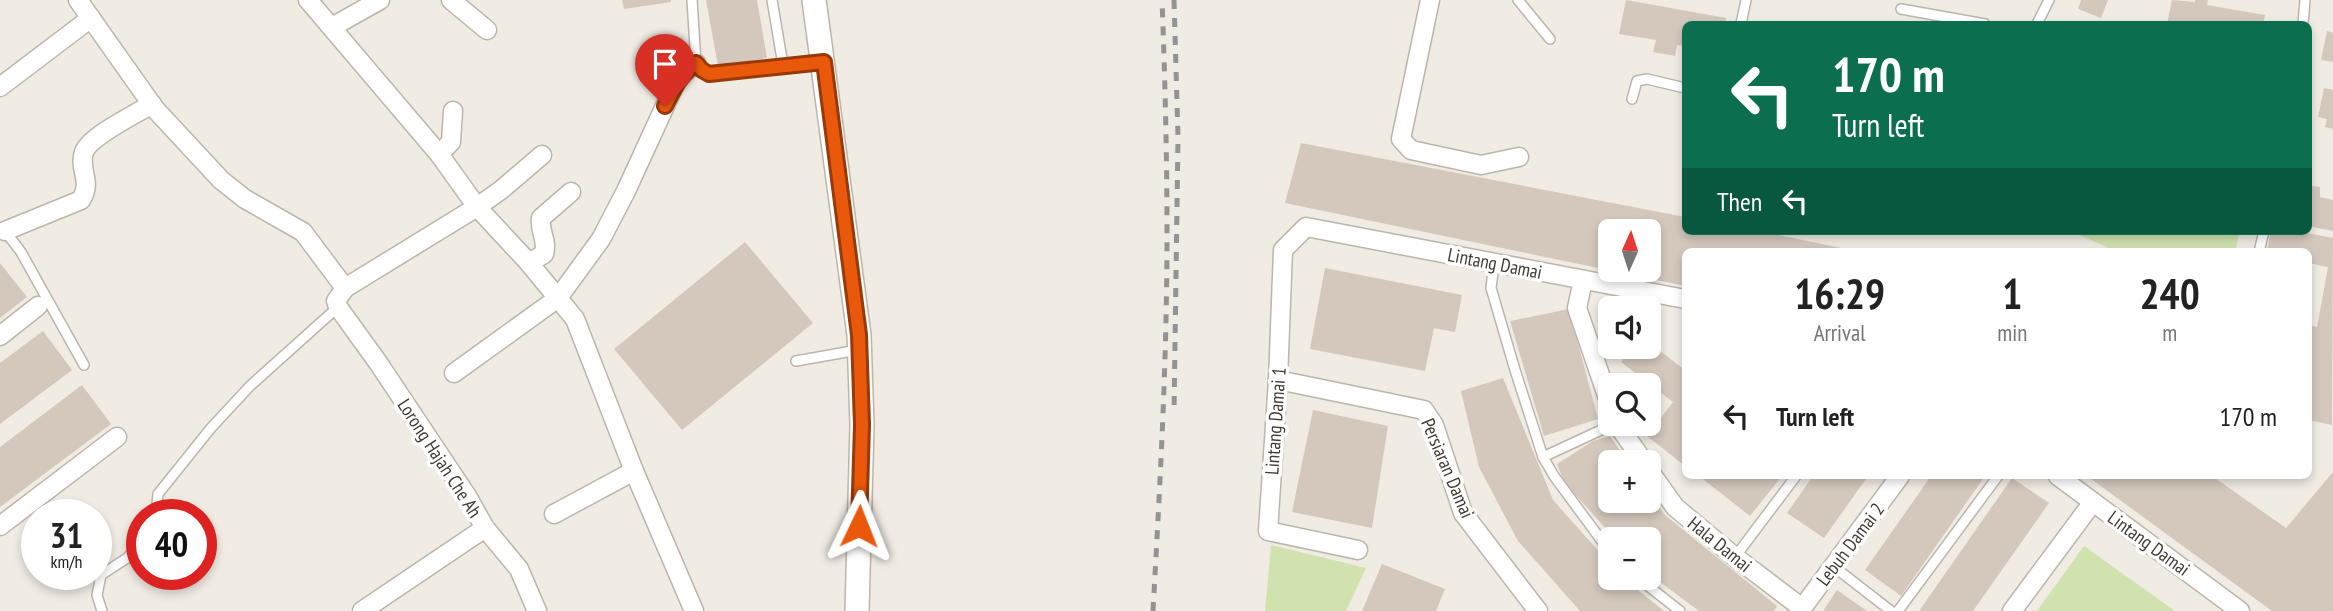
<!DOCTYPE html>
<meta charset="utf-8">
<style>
body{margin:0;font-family:"PT Sans Narrow",sans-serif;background:#f6f6f6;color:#222;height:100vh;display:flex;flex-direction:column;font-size:26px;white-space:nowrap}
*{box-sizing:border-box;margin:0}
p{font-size:23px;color:#767676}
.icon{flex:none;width:38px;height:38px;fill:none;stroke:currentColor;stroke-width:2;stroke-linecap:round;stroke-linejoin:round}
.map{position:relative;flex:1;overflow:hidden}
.drawer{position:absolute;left:1682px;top:248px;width:630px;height:231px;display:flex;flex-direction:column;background:#fff;border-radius:10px;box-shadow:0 4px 10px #0003}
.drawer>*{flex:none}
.guide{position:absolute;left:1682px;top:21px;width:630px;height:214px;border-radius:10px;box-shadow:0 4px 10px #0003;background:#0b6e4f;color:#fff;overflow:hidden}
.needle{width:46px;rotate:3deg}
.controls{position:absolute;left:1598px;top:219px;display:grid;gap:14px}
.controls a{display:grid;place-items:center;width:63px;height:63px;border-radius:10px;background:#fff;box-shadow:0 4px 10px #0003;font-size:35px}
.speed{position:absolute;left:21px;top:499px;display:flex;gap:14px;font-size:35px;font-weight:700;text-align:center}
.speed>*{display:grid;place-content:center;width:91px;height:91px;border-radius:50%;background:#fff;box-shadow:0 4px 10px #0003;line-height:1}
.speed small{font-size:18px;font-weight:400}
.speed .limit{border:10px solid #d22;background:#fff;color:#111}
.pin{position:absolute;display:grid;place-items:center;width:60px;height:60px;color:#fff;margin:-72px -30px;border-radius:50% 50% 50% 0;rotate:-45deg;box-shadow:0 0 7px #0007}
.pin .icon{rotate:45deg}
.me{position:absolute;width:77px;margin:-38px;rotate:2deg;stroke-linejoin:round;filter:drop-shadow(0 0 5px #0008)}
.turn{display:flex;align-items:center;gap:24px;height:147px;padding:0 35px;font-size:32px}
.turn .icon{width:91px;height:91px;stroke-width:2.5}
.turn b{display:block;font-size:49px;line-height:60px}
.then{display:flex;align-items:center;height:66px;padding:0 35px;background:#0003;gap:14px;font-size:26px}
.eta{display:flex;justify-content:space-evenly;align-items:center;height:119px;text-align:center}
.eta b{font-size:42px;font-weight:700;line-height:49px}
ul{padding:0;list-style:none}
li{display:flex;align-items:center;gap:21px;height:98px;padding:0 35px}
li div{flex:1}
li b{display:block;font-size:26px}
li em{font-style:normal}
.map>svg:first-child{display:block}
</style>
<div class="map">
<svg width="2333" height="611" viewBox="0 0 2333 611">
<rect width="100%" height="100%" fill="#f0ebe3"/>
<!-- green -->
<g fill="#d0e2ae">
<polygon points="2070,231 2240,231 2235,252 2118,252"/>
<polygon points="1271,545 1366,568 1346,611 1265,611"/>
<polygon points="2084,546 2175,611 2037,611"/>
</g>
<!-- building -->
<g fill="#d4c8bd" fill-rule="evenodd">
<polygon points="622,0 671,0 671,2 624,9"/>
<polygon points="706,0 757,0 767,58 718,66"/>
<polygon points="1626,0 1726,18 1725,24 1685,24 1685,46 1677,45 1675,56 1653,52 1656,40 1619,34"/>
<polygon points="2081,0 2108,0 2101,18 2078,9"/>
<polygon points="2172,0 2195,2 2195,0 2208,0 2207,5 2265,15 2263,24 2167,24"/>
<polygon points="2327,31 2333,33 2333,62 2321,60"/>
<polygon points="2324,88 2333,90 2333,129 2325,127 2327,119 2318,117"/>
<path d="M 1301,143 L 1685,217 L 1685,231 L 1759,231 L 1861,252 L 1685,252 L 1685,286 L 1285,203 ZM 1610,231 L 1648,231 L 1648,270 L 1610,270 Z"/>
<polygon points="2312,186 2320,187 2320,197 2333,200 2333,231 2308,226 2308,195 2312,195"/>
<polygon points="2271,231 2296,231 2333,238 2332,425 2308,420 2308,376 2312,353 2308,353 2308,325 2317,327 2328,267 2308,263 2308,252 2267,252"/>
<polygon points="745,242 813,323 682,430 614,349"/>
<polygon points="0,263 27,297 0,318"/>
<polygon points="1325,268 1462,295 1455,332 1434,328 1425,371 1310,349"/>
<polygon points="1569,309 1598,419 1544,436 1510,321"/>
<polygon points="43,331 72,370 0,424 0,363"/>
<polygon points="1648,342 1685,370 1685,466 1647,436 1673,402 1621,362 1633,346 1648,346"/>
<polygon points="1503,378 1553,500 1610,564 1610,578 1623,578 1664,611 1580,611 1518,541 1479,467 1461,391"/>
<polygon points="82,385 111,424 0,507 0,447"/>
<polygon points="1313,410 1388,426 1372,528 1292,512"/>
<polygon points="1610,436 1628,462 1610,462 1610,500 1648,500 1648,491 1665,515 1777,606 1774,611 1699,611 1648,573 1648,539 1615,539 1564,482 1557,464 1593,441"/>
<polygon points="2333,472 2333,611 2272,611 2087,476 2212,476 2286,528"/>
<polygon points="1699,476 1782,476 1750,516"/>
<polygon points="1813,476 1868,476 1824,538 1787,513"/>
<polygon points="1931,476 1985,476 1901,596 1865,570"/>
<polygon points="2012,478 2049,503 1973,611 1919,611"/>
<polygon points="1382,564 1445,589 1436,611 1362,611"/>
<polygon points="1837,590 1867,611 1823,611"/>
</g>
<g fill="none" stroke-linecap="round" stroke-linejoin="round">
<!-- service casing -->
<g stroke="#beb5aa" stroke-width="12">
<g id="service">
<polyline points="692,0 696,63 702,70 709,74 822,62"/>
<polyline points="772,0 783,65"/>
<polyline points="1518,0 1550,39"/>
<polyline points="1901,9 1985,24"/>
<polyline points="1741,24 1746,0"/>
<polyline points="2037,24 2049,0"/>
<polyline points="2303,24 2305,0"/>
<polyline points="1632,99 1637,81 1647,79 1685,88"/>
<polyline points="5,231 21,252 84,365"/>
<polyline points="2259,252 2264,231"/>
<polyline points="1494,264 1491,288 1515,370 1543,457 1554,476 1610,552"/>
<polyline points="796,361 858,350"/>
<polyline points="1543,457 1614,424"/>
<polyline points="156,514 158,494 211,428 250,386 338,307"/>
<polyline points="1735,557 1796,476"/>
<polyline points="1833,566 1891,611"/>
<polyline points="1638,578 1680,611"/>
<polyline points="102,611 97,595 101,575 127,558 142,544"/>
<polyline points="1898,611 1998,476"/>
</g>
</g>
<!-- minor casing -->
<g stroke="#beb5aa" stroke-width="21">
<g id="minor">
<polyline points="78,0 155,109 221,180 245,199 303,232 345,288"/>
<polyline points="308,0 439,154 477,207 529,263 575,319 634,471 694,611"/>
<polyline points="451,0 487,30"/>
<polyline points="1430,0 1401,139 1411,150 1481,165 1519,157"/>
<polyline points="332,27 380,0"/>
<polyline points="0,87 91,18"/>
<polyline points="439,154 451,142 453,111"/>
<path d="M 5,231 L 81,200 C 93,181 78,170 84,152 C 90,136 136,114 152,104"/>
<path d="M 529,263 L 544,254 C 548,239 539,233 541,218 L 571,192"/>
<polyline points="1583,280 1577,308 1610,404"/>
<polyline points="0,336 38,306"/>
<polyline points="454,373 558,298 601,239 626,191 676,82 685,72 696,63"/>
<polyline points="1278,380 1424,410 1434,425 1463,513 1538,611"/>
<polyline points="1617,424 1644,462"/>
<polyline points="1648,469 1675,507 1735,557 1802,608"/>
<polyline points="2058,476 2240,611"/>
<polyline points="554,514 634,471"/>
<polyline points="0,526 117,437"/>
<polyline points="1358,550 1268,531 1278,380 1283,250 1306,227 1685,299"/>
<polyline points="362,611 485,528"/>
<polyline points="537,611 519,569 485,528 467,496 379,364 338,307 336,301 345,288 477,207 501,190 542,155"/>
<polyline points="1800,611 1900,476"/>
<polyline points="2012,611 2093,502"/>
</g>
</g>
<!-- tertiary casing -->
<g stroke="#beb5aa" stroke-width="26">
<polyline id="tertiary" points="814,0 859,335 862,425 857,611"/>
</g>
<!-- service -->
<use href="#service" stroke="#fff" stroke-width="9"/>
<!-- minor -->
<use href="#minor" stroke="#fff" stroke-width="18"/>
<!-- tertiary -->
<use href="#tertiary" stroke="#fff" stroke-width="23"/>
<!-- rail -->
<g stroke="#939393" stroke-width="5" stroke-dasharray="9 9" stroke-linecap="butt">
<polyline points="1174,0 1178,137 1174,413"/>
<path d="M 1153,611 C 1160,485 1167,360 1167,234 C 1167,156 1165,78 1162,0"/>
</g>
</g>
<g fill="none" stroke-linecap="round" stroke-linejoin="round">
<!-- route casing -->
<g stroke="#983908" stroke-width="18">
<path id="route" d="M 665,106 C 674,88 680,75 696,63 L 702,70 L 709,74 L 824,62 L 859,335 L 862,425 L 859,526"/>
</g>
<!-- route -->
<use href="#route" stroke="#ea580c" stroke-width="12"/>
</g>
<g text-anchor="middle" stroke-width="7" stroke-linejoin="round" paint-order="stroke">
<!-- street labels -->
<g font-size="19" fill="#413b34" stroke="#fff">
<text transform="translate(1495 263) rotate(11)" y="7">Lintang Damai</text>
<text transform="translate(1275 421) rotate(-86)" y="7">Lintang Damai 1</text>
<text transform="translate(440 458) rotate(57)" y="7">Lorong Hajah Che Ah</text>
<text transform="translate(1448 468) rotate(67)" y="7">Persiaran Damai</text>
<text transform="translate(2149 543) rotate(36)" y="7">Lintang Damai</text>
<text transform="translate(1720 544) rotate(39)" y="7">Hala Damai</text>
<text transform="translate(1850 544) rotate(-53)" y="7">Lebuh Damai 2</text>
</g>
</g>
</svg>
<div class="controls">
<a><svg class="needle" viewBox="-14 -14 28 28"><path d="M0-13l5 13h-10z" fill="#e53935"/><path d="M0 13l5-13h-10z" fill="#767676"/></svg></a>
<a><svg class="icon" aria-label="sound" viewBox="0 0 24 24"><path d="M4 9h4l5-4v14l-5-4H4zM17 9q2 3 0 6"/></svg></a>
<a><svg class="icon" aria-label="search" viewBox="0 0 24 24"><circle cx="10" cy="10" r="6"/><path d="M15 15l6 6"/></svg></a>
<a>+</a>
<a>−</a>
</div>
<div class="speed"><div>31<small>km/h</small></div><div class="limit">40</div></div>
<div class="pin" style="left:665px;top:106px;background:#d93025"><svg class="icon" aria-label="arrive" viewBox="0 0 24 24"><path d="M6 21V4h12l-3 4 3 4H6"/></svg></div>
<svg class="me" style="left:859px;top:526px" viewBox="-20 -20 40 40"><path d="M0-17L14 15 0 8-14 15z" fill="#ea580c" stroke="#fff" stroke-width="4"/></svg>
<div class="guide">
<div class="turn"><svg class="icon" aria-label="left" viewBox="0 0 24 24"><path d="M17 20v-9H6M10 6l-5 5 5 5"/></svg><div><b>170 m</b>Turn left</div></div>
<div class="then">Then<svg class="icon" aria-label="left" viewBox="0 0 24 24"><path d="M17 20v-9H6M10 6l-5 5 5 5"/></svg></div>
</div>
<section class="drawer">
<div class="eta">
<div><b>16:29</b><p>Arrival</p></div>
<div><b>1</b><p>min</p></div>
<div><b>240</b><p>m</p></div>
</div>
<ul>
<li><svg class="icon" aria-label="left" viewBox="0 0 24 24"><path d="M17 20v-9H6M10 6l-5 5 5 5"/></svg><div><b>Turn left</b></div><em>170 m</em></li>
</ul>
</section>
</div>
